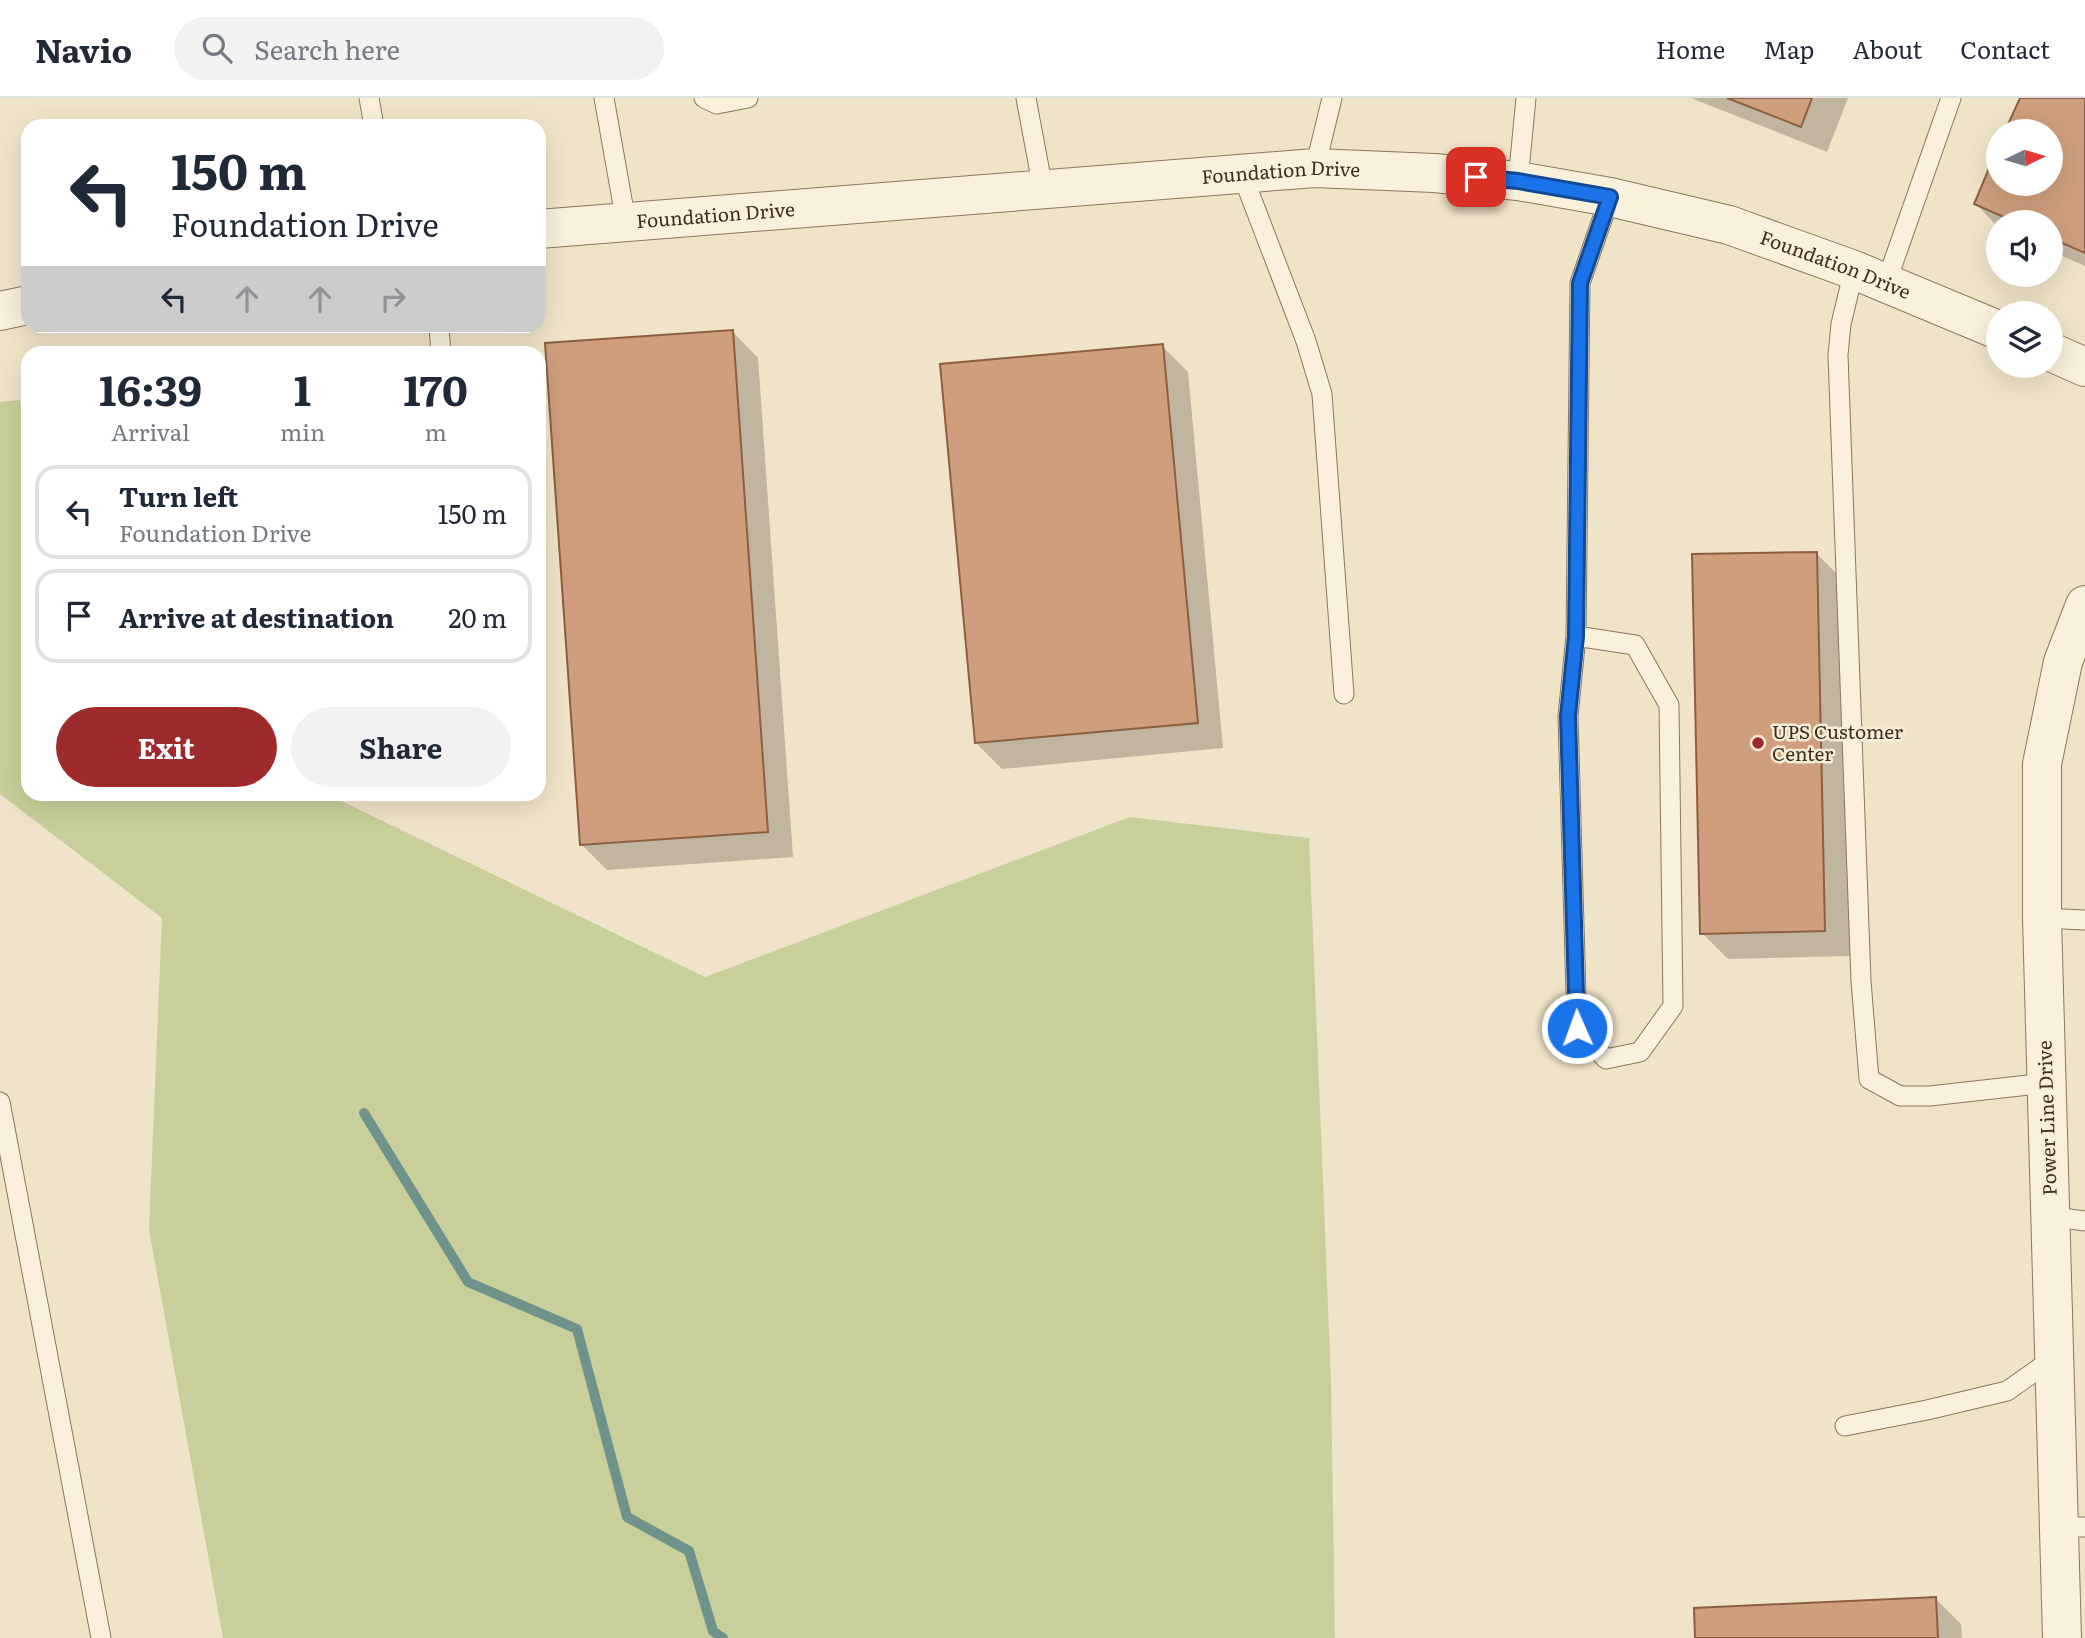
<!DOCTYPE html>
<style>
body{margin:0;font-family:Literata,serif;background:#f2f2f3;color:#1f2937;height:100vh;display:flex;flex-direction:column;font-size:26px;white-space:nowrap}
*{box-sizing:border-box;margin:0}
p{font-size:23px;color:#747a83}
.icon{flex:none;width:38px;height:38px;fill:none;stroke:currentColor;stroke-width:2;stroke-linecap:round;stroke-linejoin:round}
.map{position:relative;flex:1;overflow:hidden}
.sheet{position:absolute;left:21px;top:248px;width:525px;height:455px;display:flex;flex-direction:column;background:#fff;border-radius:21px;box-shadow:0 7px 28px #0002}
.sheet>*{flex:none}
.guide{position:absolute;left:21px;top:21px;width:525px;height:214px;border-radius:21px;box-shadow:0 7px 28px #0002;background:#fff;color:#1f2937;overflow:hidden}
.needle{width:46px;rotate:85deg}
.buttons{position:absolute;left:1986px;top:21px;display:grid;gap:14px}
.buttons a{display:grid;place-items:center;width:77px;height:77px;border-radius:50%;background:#fff;box-shadow:0 7px 28px #0002;font-size:35px}
.pin{position:absolute;display:grid;place-items:center;width:60px;height:60px;color:#fff;margin:-30px;border-radius:14px;box-shadow:0 4px 10px #0006}
.me{position:absolute;width:77px;margin:-38px;rotate:358deg;stroke-linejoin:round;filter:drop-shadow(0 0 5px #0008)}
.turn{display:flex;align-items:center;gap:24px;height:147px;padding:0 35px;font-size:32px}
.turn .icon{width:91px;height:91px;stroke-width:2.5}
.turn b{display:block;font-size:49px;line-height:60px}
.lanes{display:flex;align-items:center;height:66px;padding:0 35px;background:#0003;justify-content:center;gap:35px;direction:ltr}
.lanes .off{opacity:.35}
.eta{display:flex;justify-content:space-evenly;align-items:center;height:119px;text-align:center}
.eta b{font-size:42px;font-weight:700;line-height:49px}
.button{display:flex;gap:14px;margin-top:auto;padding:14px 35px}
.button a{flex:1;height:80px;border-radius:42px;background:#9e2a2b;color:#fff;font-size:28px;font-weight:700;line-height:80px;text-align:center}
.button a+a{background:#f2f2f3;color:#1f2937}
ul{padding:0;list-style:none}
li{display:flex;align-items:center;gap:21px;height:94px;margin:0 14px 10px;padding:0 21px;border:4px solid #e0e1e3;border-radius:21px}
li div{flex:1}
li b{display:block;font-size:26px}
li em{font-style:normal}
header{display:flex;align-items:center;gap:42px;box-sizing:border-box;height:98px;padding:0 35px;background:#fff;border-bottom:2px solid #e0e1e3}
header strong{font-size:33px}
nav{display:flex;gap:38px;margin-inline-start:auto;font-size:24px}
.search{width:490px;height:63px;background:#f2f2f3;display:flex;align-items:center;gap:18px;box-sizing:border-box;padding:0 24px;border-radius:38px;color:#747a83;font-size:26px}
.map>svg:first-child{display:block}
</style>
<header>
<strong>Navio</strong>
<div class="search"><svg class="icon" aria-label="search" viewBox="0 0 24 24"><circle cx="10" cy="10" r="6"/><path d="M15 15l6 6"/></svg>Search here</div>
<nav><a>Home</a><a>Map</a><a>About</a><a>Contact</a></nav>
</header>
<div class="map">
<svg width="2085" height="1540" viewBox="0 0 2085 1540">
<rect width="100%" height="100%" fill="#f0e4c8"/>
<!-- green -->
<polygon fill="#c9cf9b" points="20,302 28,364 28,696 329,697 705,879 1130,719 1309,740 1331,1281 1335,1540 223,1540 149,1132 162,820 0,696 0,304"/>
<!-- shadow -->
<g fill="#0003">
<polygon points="1691,0 1848,0 1827,54"/>
<polygon points="2022,0 2085,0 2085,168 2051,153 2051,124 1998,124 1998,129 1976,106 1998,54 1998,86 2051,86 2051,33 2007,33"/>
<polygon points="733,234 758,260 793,759 607,772 581,746"/>
<polygon points="1162,248 1188,274 1223,650 1002,671 976,645"/>
<polygon points="1816,455 1842,481 1850,858 1728,861 1702,835"/>
<polygon points="1935,1500 1961,1526 1962,1540 1697,1540"/>
</g>
<g fill="none" stroke-linecap="round" stroke-linejoin="round">
<!-- stream -->
<polyline stroke="#6f938a" stroke-width="10" points="364,1015 468,1184 577,1231 627,1419 689,1453 713,1533 723,1540"/>
</g>
<!-- building -->
<g fill="#cf9f7d" stroke="#8d5f41" stroke-width="2">
<polygon points="1727,0 1812,0 1801,29"/>
<polygon points="2020,0 2085,0 2085,155 2051,140 2051,124 2015,124 1974,106 1998,49 1998,86 2051,86 2051,33 2005,33"/>
<polygon points="733,232 768,734 580,747 545,245"/>
<polygon points="1163,246 1198,625 975,645 940,266"/>
<polygon points="1817,454 1825,833 1700,836 1692,456"/>
<polygon points="1936,1499 1938,1540 1695,1540 1694,1510"/>
</g>
<g fill="none" stroke-linecap="round" stroke-linejoin="round">
<!-- service casing -->
<g stroke="#8d765c" stroke-width="21">
<g id="service">
<polyline points="369,0 374,28"/>
<polyline points="604,0 626,124"/>
<polyline points="704,0 717,6 748,0"/>
<polyline points="1026,0 1043,91"/>
<polyline points="1315,70 1332,0"/>
<polyline points="1242,76 1306,243 1322,296 1344,596"/>
<polyline points="1518,83 1526,0"/>
<polyline points="1854,172 1841,226 1838,257 1861,883 1869,981 1900,998 1930,998 2046,985"/>
<polyline points="1886,185 1951,0"/>
<polyline points="439,228 441,256"/>
<polyline points="1576,538 1635,547 1669,607 1673,908 1640,954 1606,961 1577,931 1568,618 1576,538 1580,185 1610,99"/>
<polyline points="2042,820 2085,822"/>
<polyline points="0,1004 101,1540"/>
<polyline points="2049,1118 2085,1123"/>
<polyline points="1845,1328 1927,1312 2007,1293 2054,1260"/>
<polyline points="2059,1429 2085,1429"/>
</g>
</g>
<!-- minor casing -->
<g stroke="#8d765c" stroke-width="40">
<g id="minor">
<path id="s1" d="M 539,131 L 1315,70 L 1434,75 L 1518,83 L 1610,99 L 1729,127 L 1854,172 L 1998,232"/>
<polyline points="0,213 28,207"/>
<polyline points="2051,254 2085,269"/>
<polyline points="2062,1540 2042,820 2042,666 2063,564 2085,507"/>
</g>
</g>
<!-- service -->
<use href="#service" stroke="#faf1dc" stroke-width="19"/>
<!-- minor -->
<use href="#minor" stroke="#faf1dc" stroke-width="38"/>
</g>
<g fill="none" stroke-linecap="round" stroke-linejoin="round">
<!-- route casing -->
<g stroke="#114b97" stroke-width="18">
<polyline id="route" points="1476,79 1518,83 1610,99 1580,185 1576,538 1568,618 1577,930"/>
</g>
<!-- route -->
<use href="#route" stroke="#1a73e8" stroke-width="12"/>
</g>
<!-- markers -->
<circle fill="#9e2a2b" stroke="#f7eed8" stroke-width="2.5" cx="1758" cy="645" r="7"/>
<g text-anchor="middle" stroke-width="5" stroke-linejoin="round" paint-order="stroke">
<!-- street labels -->
<g font-size="19" fill="#3d2e20" stroke="#f7eed8">
<text dy="7" stroke="none"><textPath href="#s1" startOffset="744">Foundation Drive</textPath></text>
<text dy="7" stroke="none"><textPath href="#s1" startOffset="177">Foundation Drive</textPath></text>
<text dy="7" stroke="none"><textPath href="#s1" startOffset="1311">Foundation Drive</textPath></text>
<text transform="translate(2047 1020) rotate(-92)" y="7">Power Line Drive</text>
</g>
<!-- poi labels -->
<g font-size="19" fill="#3d2e20" stroke="#f7eed8" text-anchor="start">
<text x="1772" y="641">UPS Customer<tspan x="1772" dy="22">Center</tspan></text>
</g>
</g>
</svg>
<div class="buttons">
<a><svg class="needle" viewBox="-14 -14 28 28"><path d="M0-13l5 13h-10z" fill="#e53935"/><path d="M0 13l5-13h-10z" fill="#747a83"/></svg></a>
<a><svg class="icon" aria-label="sound" viewBox="0 0 24 24"><path d="M4 9h4l5-4v14l-5-4H4zM17 9q2 3 0 6"/></svg></a>
<a><svg class="icon" aria-label="layers" viewBox="0 0 24 24"><path d="M12 4l9 5-9 5-9-5zM3 14l9 5 9-5"/></svg></a>
</div>
<div class="pin" style="left:1476px;top:79px;background:#d93025"><svg class="icon" aria-label="arrive" viewBox="0 0 24 24"><path d="M6 21V4h12l-3 4 3 4H6"/></svg></div>
<svg class="me" style="left:1577px;top:930px" viewBox="-20 -20 40 40"><circle r="17" fill="#1a73e8" stroke="#fff" stroke-width="3"/><path d="M0-11L8 9 0 5-8 9z" fill="#fff"/></svg>
<div class="guide">
<div class="turn"><svg class="icon" aria-label="left" viewBox="0 0 24 24"><path d="M17 20v-9H6M10 6l-5 5 5 5"/></svg><div><b>150 m</b>Foundation Drive</div></div>
<div class="lanes"><svg class="icon" aria-label="left" viewBox="0 0 24 24"><path d="M17 20v-9H6M10 6l-5 5 5 5"/></svg><svg class="icon off" aria-label="ahead" viewBox="0 0 24 24"><path d="M12 20V5M6 11l6-6 6 6"/></svg><svg class="icon off" aria-label="ahead" viewBox="0 0 24 24"><path d="M12 20V5M6 11l6-6 6 6"/></svg><svg class="icon off" aria-label="right" viewBox="0 0 24 24"><path d="M7 20v-9h11M14 6l5 5-5 5"/></svg></div>
</div>
<section class="sheet">
<div class="eta">
<div><b>16:39</b><p>Arrival</p></div>
<div><b>1</b><p>min</p></div>
<div><b>170</b><p>m</p></div>
</div>
<ul>
<li><svg class="icon" aria-label="left" viewBox="0 0 24 24"><path d="M17 20v-9H6M10 6l-5 5 5 5"/></svg><div><b>Turn left</b><p>Foundation Drive</p></div><em>150 m</em></li>
<li><svg class="icon" aria-label="arrive" viewBox="0 0 24 24"><path d="M6 21V4h12l-3 4 3 4H6"/></svg><div><b>Arrive at destination</b></div><em>20 m</em></li>
</ul>
<div class="button"><a>Exit</a><a>Share</a></div>
</section>
</div>
